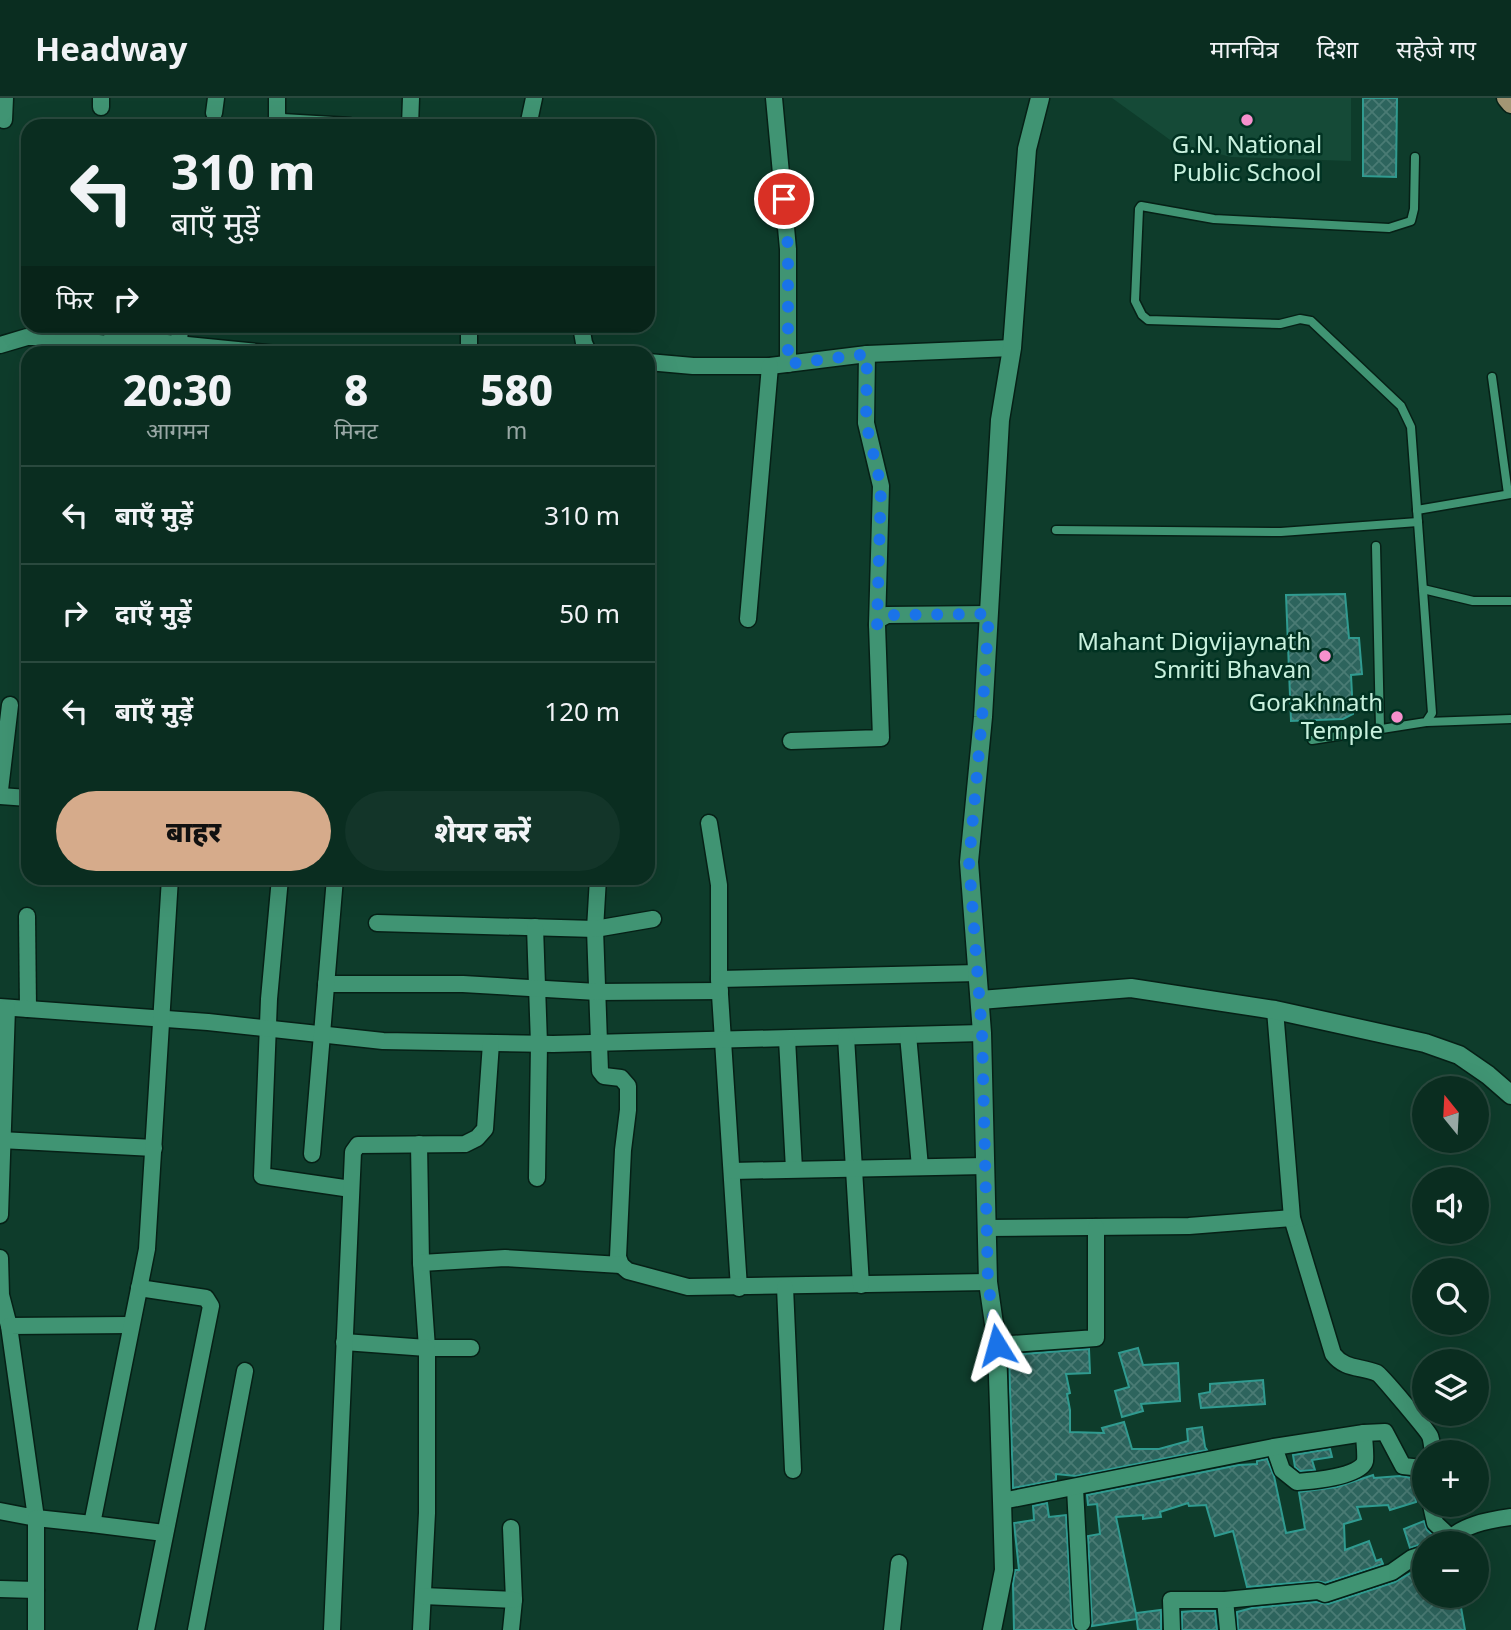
<!DOCTYPE html>
<html lang="hi">
<meta charset="utf-8">
<style>
body{margin:0;font-family:"Noto Sans","Noto Sans Devanagari",sans-serif;background:#133529;color:#f1f3f6;height:100vh;display:flex;flex-direction:column;font-size:26px;white-space:nowrap}
*{box-sizing:border-box;margin:0}
p{font-size:23px;color:#99a8a5}
.icon{flex:none;width:38px;height:38px;fill:none;stroke:currentColor;stroke-width:2;stroke-linecap:round;stroke-linejoin:round}
.map{position:relative;flex:1;overflow:hidden}
.sheet{position:absolute;left:21px;top:248px;width:634px;height:539px;display:flex;flex-direction:column;background:#0a2d20;border-radius:21px;box-shadow:0 7px 28px #0002,0 0 0 2px #2a493e}
.sheet>*{flex:none}
.guide{position:absolute;left:21px;top:21px;width:634px;height:214px;border-radius:21px;box-shadow:0 7px 28px #0002,0 0 0 2px #2a493e;background:#0a2d20;color:#f1f3f6;overflow:hidden}
.needle{width:46px;rotate:342deg}
.tools{position:absolute;left:1412px;top:978px;display:grid;gap:14px}
.tools a{display:grid;place-items:center;width:77px;height:77px;border-radius:50%;background:#0a2d20;box-shadow:0 7px 28px #0002,0 0 0 2px #2a493e;font-size:35px}
.pin{position:absolute;display:grid;place-items:center;width:60px;height:60px;color:#fff;margin:-30px;border:4px solid #fff;border-radius:50%;box-shadow:0 2px 7px #0007}
.me{position:absolute;width:77px;margin:-38px;rotate:352deg;stroke-linejoin:round;filter:drop-shadow(0 0 5px #0008)}
.turn{display:flex;align-items:center;gap:24px;height:147px;padding:0 35px;font-size:32px}
.turn .icon{width:91px;height:91px;stroke-width:2.5}
.turn b{display:block;font-size:49px;line-height:60px}
.then{display:flex;align-items:center;height:66px;padding:0 35px;background:#0003;gap:14px;font-size:26px}
.eta{display:flex;justify-content:space-evenly;align-items:center;height:119px;text-align:center}
.eta b{font-size:42px;font-weight:800;line-height:49px}
.action{display:flex;gap:14px;margin-top:auto;padding:14px 35px}
.action a{flex:1;height:80px;border-radius:42px;background:#d6ab8b;color:#111;font-size:28px;font-weight:800;line-height:80px;text-align:center}
.action a+a{background:#133529;color:#f1f3f6}
ul{padding:0;list-style:none}
li{display:flex;align-items:center;gap:21px;height:98px;padding:0 35px;border-top:2px solid #2a493e}
li div{flex:1}
li b{display:block;font-size:26px}
li em{font-style:normal}
header{display:flex;align-items:center;gap:42px;box-sizing:border-box;height:98px;padding:0 35px;background:#0a2d20;border-bottom:2px solid #2a493e}
header strong{font-size:33px}
nav{display:flex;gap:38px;margin-inline-start:auto;font-size:24px}
.map>svg:first-child{display:block}
</style>
<header>
<strong>Headway</strong>
<nav><a>मानचित्र</a><a>दिशा</a><a>सहेजे गए</a></nav>
</header>
<div class="map">
<svg width="1511" height="1532" viewBox="0 0 1511 1532">
<defs>
<pattern id="building-cross-hatch" width="8" height="8" patternUnits="userSpaceOnUse" patternTransform="scale(1.75)"><rect width="8" height="8" fill="#2d645d"/><path d="M0 0l8 8M0 8l8-8" fill="none" stroke="#4a7b74"/></pattern>
</defs>
<rect width="100%" height="100%" fill="#0e3c2b"/>
<!-- built -->
<polygon fill="#154a37" points="1112,0 1351,0 1351,63 1231,59 1173,44"/>
<!-- building -->
<g fill="url(#building-cross-hatch)" stroke="#309b90" stroke-width="2">
<polygon points="1363,0 1397,0 1396,79 1363,78"/>
<polygon points="1345,496 1349,540 1359,540 1362,576 1351,577 1353,616 1343,621 1291,623 1286,497"/>
<polygon points="1138,1250 1143,1267 1178,1265 1180,1303 1141,1306 1143,1313 1122,1319 1115,1293 1129,1289 1119,1255"/>
<polygon points="1089,1251 1090,1275 1066,1276 1070,1295 1067,1296 1070,1312 1070,1334 1104,1335 1102,1330 1124,1324 1132,1351 1159,1351 1188,1343 1187,1331 1202,1329 1205,1349 1207,1352 1076,1378 1056,1376 1056,1382 1013,1390 1009,1257"/>
<polygon points="1263,1282 1265,1306 1201,1310 1199,1296 1210,1294 1210,1286"/>
<polygon points="1330,1351 1332,1359 1312,1362 1315,1372 1300,1373 1295,1369 1293,1357"/>
<polygon points="1267,1361 1274,1378 1286,1435 1305,1431 1299,1394 1337,1389 1373,1377 1374,1380 1400,1378 1413,1380 1416,1404 1390,1412 1388,1407 1357,1409 1361,1421 1344,1426 1345,1452 1369,1443 1376,1463 1381,1461 1383,1466 1325,1485 1317,1483 1247,1489 1233,1433 1215,1438 1206,1407 1189,1408 1188,1405 1160,1414 1161,1419 1143,1421 1143,1417 1116,1419 1137,1521 1092,1528 1088,1438 1100,1436 1097,1406 1088,1407 1087,1397 1239,1367 1257,1366 1257,1363"/>
<polygon points="1047,1405 1049,1419 1066,1417 1072,1526 1074,1532 1014,1532 1013,1486 1015,1472 1019,1472 1014,1425 1034,1422 1033,1408"/>
<polygon points="1424,1423 1427,1432 1436,1440 1436,1446 1421,1446 1410,1450 1404,1431"/>
<polygon points="1424,1467 1424,1498 1459,1498 1465,1532 1238,1532 1237,1514 1252,1510 1316,1504 1328,1506 1395,1484"/>
<polygon points="1161,1512 1161,1532 1138,1532 1136,1515"/>
<polygon points="1194,1513 1215,1513 1217,1532 1182,1532 1182,1514"/>
</g>
<g fill="none" stroke-linecap="round" stroke-linejoin="round">
<!-- service casing -->
<g stroke="#062016" stroke-width="11">
<g id="service">
<polyline points="1492,279 1508,396"/>
<polyline points="1417,412 1511,396"/>
<polyline points="1056,432 1281,434 1418,424"/>
<polyline points="1376,448 1380,631"/>
<polyline points="1423,491 1473,503 1511,503"/>
<polyline points="1427,624 1511,621"/>
<polyline points="1312,642 1426,624 1432,615 1411,329 1401,308 1311,223 1300,221 1280,226 1148,222 1142,217 1135,203 1139,111 1141,108 1214,121 1389,130 1411,123 1414,111 1415,59"/>
</g>
</g>
<!-- minor casing -->
<g stroke="#062016" stroke-width="19">
<g id="minor">
<polyline points="277,0 277,19 282,24 350,28"/>
<polyline points="774,0 788,151 788,266"/>
<polyline points="101,9 101,0"/>
<polyline points="214,15 216,0"/>
<polyline points="4,22 5,0"/>
<polyline points="410,28 411,0"/>
<polyline points="528,28 534,0"/>
<polyline points="581,228 584,245 589,256"/>
<polyline points="179,246 180,228"/>
<polyline points="0,247 27,239 40,239 108,246"/>
<polyline points="107,256 110,243 116,240 277,256"/>
<polyline points="469,256 469,228"/>
<polyline points="867,256 866,325 881,388 877,527"/>
<polyline points="648,264 693,268 770,268 867,256 1012,250"/>
<polyline points="748,521 770,268"/>
<polyline points="791,643 881,640 877,527 878,522 887,517 989,516"/>
<polyline points="0,692 10,607"/>
<polyline points="0,698 28,700"/>
<polyline points="709,725 719,787 719,881 739,1190"/>
<polyline points="280,780 269,901 262,1078 351,1091"/>
<polyline points="598,780 595,831 600,973 604,978 621,980 628,988 628,1012 623,1052 618,1159 621,1167 628,1173 688,1189 988,1184"/>
<polyline points="27,818 28,911"/>
<polyline points="377,825 595,831 653,821"/>
<polyline points="535,829 539,946 537,1080"/>
<polyline points="719,881 978,875"/>
<polyline points="326,886 463,886 597,894 720,893"/>
<polyline points="0,909 208,924 383,943 553,946 982,935"/>
<path d="M 1275,912 L 1292,1120 L 1333,1256 C 1345,1272 1360,1268 1377,1275 C 1381,1277 1428,1333 1430,1338 C 1432,1343 1432,1350 1433,1354"/>
<polyline points="908,937 920,1069"/>
<polyline points="846,939 861,1187"/>
<polyline points="787,941 794,1071"/>
<polyline points="0,1042 154,1050"/>
<polyline points="419,1046 421,1165 427,1250 471,1250"/>
<polyline points="312,1056 335,780"/>
<polyline points="732,1073 985,1068"/>
<polyline points="0,1117 7,910"/>
<polyline points="986,1130 1189,1128 1292,1120"/>
<polyline points="0,1160 1,1197 9,1228"/>
<polyline points="421,1165 505,1160 621,1167"/>
<polyline points="785,1189 793,1372"/>
<polyline points="139,1190 206,1200 211,1208 146,1532"/>
<polyline points="344,1244 427,1250 427,1415 421,1532"/>
<polyline points="997,1247 1096,1240 1096,1129"/>
<path d="M 1274,1349 L 1282,1372 L 1297,1384 C 1311,1383 1361,1379 1365,1363 C 1366,1355 1364,1343 1364,1335"/>
<polyline points="1075,1390 1082,1525"/>
<polyline points="1002,1403 1274,1349 1364,1335 1385,1334 1403,1368 1422,1370 1424,1380"/>
<polyline points="1431,1407 1435,1425 1450,1439"/>
<polyline points="0,1413 36,1420 9,1228 130,1227"/>
<polyline points="92,1426 164,1435"/>
<polyline points="511,1430 514,1502 511,1532"/>
<path d="M 1446,1446 C 1458,1427 1490,1422 1511,1419"/>
<polyline points="0,1491 36,1492"/>
<polyline points="423,1498 514,1502"/>
<polyline points="1225,1502 1228,1532"/>
<polyline points="36,1532 36,1420 92,1426 147,1151 170,780"/>
<polyline points="196,1532 245,1273"/>
<polyline points="332,1532 353,1054 358,1047 465,1046 477,1040 485,1031 491,945"/>
<polyline points="892,1532 899,1465"/>
<polyline points="1172,1532 1171,1502 1225,1502 1318,1493 1325,1496 1392,1474 1412,1460 1424,1456"/>
</g>
</g>
<!-- tertiary casing -->
<g stroke="#062016" stroke-width="21">
<g id="tertiary">
<polyline points="980,902 1131,890 1275,912 1425,945 1459,957 1488,977 1511,997"/>
<polyline points="992,1532 1004,1472 1002,1403 997,1247 988,1184 982,935 969,764 983,619 1000,322 1012,250 1027,51 1040,0"/>
</g>
</g>
<!-- primary casing -->
<g stroke="#062016" stroke-width="21">
<polyline id="primary" points="1506,0 1511,6"/>
</g>
<!-- service -->
<use href="#service" stroke="#409473" stroke-width="8"/>
<!-- minor -->
<use href="#minor" stroke="#409473" stroke-width="16"/>
<!-- tertiary -->
<use href="#tertiary" stroke="#409473" stroke-width="18"/>
<!-- primary -->
<use href="#primary" stroke="#a29674" stroke-width="18"/>
</g>
<g fill="none" stroke-linecap="round" stroke-linejoin="round">
<!-- route -->
<polyline stroke="#1a73e8" stroke-width="12" stroke-dasharray="0 21.6" points="784,101 788,150 788,266 867,256 866,325 881,388 877,527 878,522 887,517 989,516 982,620 969,764 982,935 988,1184 997,1247"/>
</g>
<!-- markers -->
<g fill="#f790cd" stroke="#013222" stroke-width="2.5">
<circle cx="1247" cy="22" r="7"/>
<circle cx="1325" cy="558" r="7"/>
<circle cx="1397" cy="619" r="7"/>
</g>
<g text-anchor="middle" stroke-width="5" stroke-linejoin="round" paint-order="stroke">
<!-- poi labels -->
<g font-size="24" fill="#c9f1de" stroke="#013222" text-anchor="end">
<text x="1247" y="55" text-anchor="middle">G.N. National<tspan x="1247" dy="28">Public School</tspan></text>
<text x="1311" y="552">Mahant Digvijaynath<tspan x="1311" dy="28">Smriti Bhavan</tspan></text>
<text x="1383" y="613">Gorakhnath<tspan x="1383" dy="28">Temple</tspan></text>
</g>
</g>
</svg>
<div class="tools">
<a><svg class="needle" viewBox="-14 -14 28 28"><path d="M0-13l5 13h-10z" fill="#e53935"/><path d="M0 13l5-13h-10z" fill="#99a8a5"/></svg></a>
<a><svg class="icon" aria-label="sound" viewBox="0 0 24 24"><path d="M4 9h4l5-4v14l-5-4H4zM17 9q2 3 0 6"/></svg></a>
<a><svg class="icon" aria-label="search" viewBox="0 0 24 24"><circle cx="10" cy="10" r="6"/><path d="M15 15l6 6"/></svg></a>
<a><svg class="icon" aria-label="layers" viewBox="0 0 24 24"><path d="M12 4l9 5-9 5-9-5zM3 14l9 5 9-5"/></svg></a>
<a>+</a>
<a>−</a>
</div>
<div class="pin" style="left:784px;top:101px;background:#d93025"><svg class="icon" aria-label="arrive" viewBox="0 0 24 24"><path d="M6 21V4h12l-3 4 3 4H6"/></svg></div>
<svg class="me" style="left:997px;top:1247px" viewBox="-20 -20 40 40"><path d="M0-17L14 15 0 8-14 15z" fill="#1a73e8" stroke="#fff" stroke-width="4"/></svg>
<div class="guide">
<div class="turn"><svg class="icon" aria-label="left" viewBox="0 0 24 24"><path d="M17 20v-9H6M10 6l-5 5 5 5"/></svg><div><b>310 m</b>बाएँ मुड़ें</div></div>
<div class="then">फिर<svg class="icon" aria-label="right" viewBox="0 0 24 24"><path d="M7 20v-9h11M14 6l5 5-5 5"/></svg></div>
</div>
<section class="sheet">
<div class="eta">
<div><b>20:30</b><p>आगमन</p></div>
<div><b>8</b><p>मिनट</p></div>
<div><b>580</b><p>m</p></div>
</div>
<ul>
<li><svg class="icon" aria-label="left" viewBox="0 0 24 24"><path d="M17 20v-9H6M10 6l-5 5 5 5"/></svg><div><b>बाएँ मुड़ें</b></div><em>310 m</em></li>
<li><svg class="icon" aria-label="right" viewBox="0 0 24 24"><path d="M7 20v-9h11M14 6l5 5-5 5"/></svg><div><b>दाएँ मुड़ें</b></div><em>50 m</em></li>
<li><svg class="icon" aria-label="left" viewBox="0 0 24 24"><path d="M17 20v-9H6M10 6l-5 5 5 5"/></svg><div><b>बाएँ मुड़ें</b></div><em>120 m</em></li>
</ul>
<div class="action"><a>बाहर</a><a>शेयर करें</a></div>
</section>
</div>
